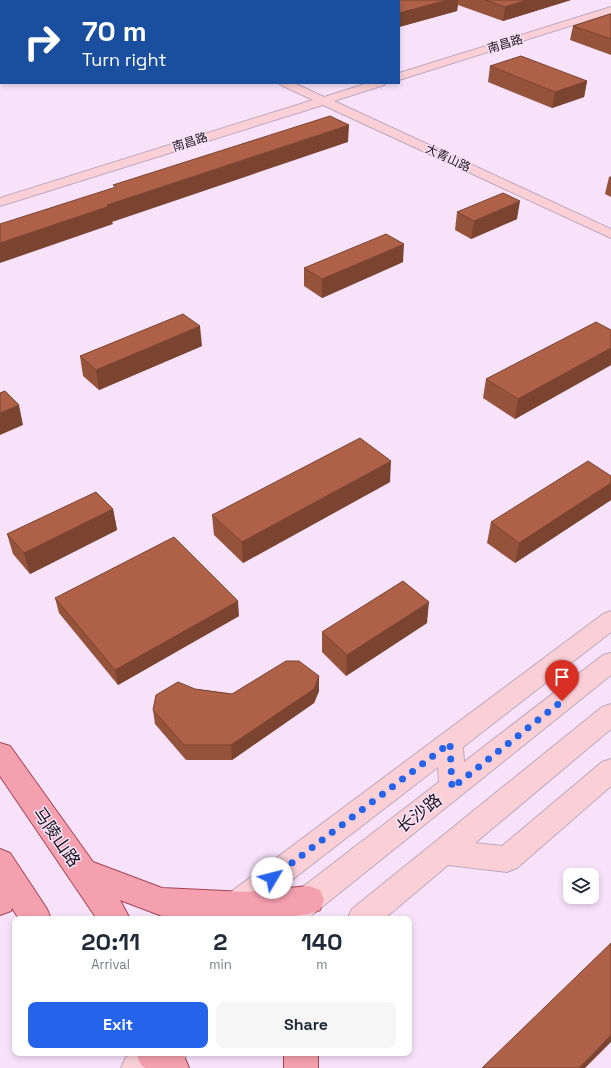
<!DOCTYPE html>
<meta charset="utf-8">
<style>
body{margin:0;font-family:"Space Grotesk","Noto Sans SC",sans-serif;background:#f6f6f7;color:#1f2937;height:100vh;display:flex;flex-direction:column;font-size:15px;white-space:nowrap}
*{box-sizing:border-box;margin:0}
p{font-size:13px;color:#747a83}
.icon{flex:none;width:22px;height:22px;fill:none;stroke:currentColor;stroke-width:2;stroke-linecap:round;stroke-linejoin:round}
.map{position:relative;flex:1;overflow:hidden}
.drawer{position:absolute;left:12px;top:916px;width:400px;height:140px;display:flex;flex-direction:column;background:#fff;border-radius:8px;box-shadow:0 2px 6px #0003}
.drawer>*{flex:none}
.hud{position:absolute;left:0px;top:0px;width:400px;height:84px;box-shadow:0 2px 6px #0003;background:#1a4fa0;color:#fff;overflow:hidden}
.tools{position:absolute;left:563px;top:868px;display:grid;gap:8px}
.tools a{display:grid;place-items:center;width:36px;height:36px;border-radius:8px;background:#fff;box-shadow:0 2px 6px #0003;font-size:20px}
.pin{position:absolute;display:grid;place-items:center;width:34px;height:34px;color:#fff;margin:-41px -17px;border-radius:50% 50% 50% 0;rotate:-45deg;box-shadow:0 0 4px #0007}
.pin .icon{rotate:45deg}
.me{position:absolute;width:44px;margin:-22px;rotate:53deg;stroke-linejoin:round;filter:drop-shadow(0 0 3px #0008)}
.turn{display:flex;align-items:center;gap:14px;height:84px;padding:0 16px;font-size:18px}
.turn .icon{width:52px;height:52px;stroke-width:2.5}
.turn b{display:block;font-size:28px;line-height:34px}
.eta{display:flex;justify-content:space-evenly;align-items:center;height:68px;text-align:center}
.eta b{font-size:24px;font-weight:700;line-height:28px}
.button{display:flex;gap:8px;margin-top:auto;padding:8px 16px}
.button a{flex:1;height:46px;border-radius:8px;background:#2563eb;color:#fff;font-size:16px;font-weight:700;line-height:46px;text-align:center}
.button a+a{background:#f6f6f7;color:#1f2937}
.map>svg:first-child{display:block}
</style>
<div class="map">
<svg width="611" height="1068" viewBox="0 0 611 1068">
<rect width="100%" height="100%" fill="#f7e2fa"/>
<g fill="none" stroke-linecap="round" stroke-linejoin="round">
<!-- secondary casing -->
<g stroke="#bda9bf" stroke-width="2">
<g id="secondary">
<polygon points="117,0 128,0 129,1 118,1"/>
<polygon points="611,7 611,13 399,80 399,73"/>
<polygon points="279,83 294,83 324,97 368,83 386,83 384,85 334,101 611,229 611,238 323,105 0,206 0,198 313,100 281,85"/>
<path d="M 611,611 L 611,632 L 463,747 L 464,762 L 603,655 L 611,653 L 611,675 L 307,919 L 269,919 L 274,909 L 439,782 L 438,767 L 244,917 C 237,920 231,920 224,917 L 220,907 L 224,897 L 603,614 Z"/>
<polygon points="611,704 611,729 475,843 502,846 602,762 611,759 611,786 517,868 507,872 448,865 384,919 347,919 352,909 602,707"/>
<polygon points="134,1053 187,1053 182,1064 174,1068 121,1068 126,1057"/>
</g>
</g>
<!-- primary casing -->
<g stroke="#a44557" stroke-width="2">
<g id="primary">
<polygon points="0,743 10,746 93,862 162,888 246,892 309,886 320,890 324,900 320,910 309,914 269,919 204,919 162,916 120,900 130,919 97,919 0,776"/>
<polygon points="0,849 10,853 47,909 51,919 19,919 12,908 11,911 0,915"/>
<polygon points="136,1053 180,1053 184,1056 189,1068 145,1068 141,1065"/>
<rect x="284" y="1053" width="34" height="15"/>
</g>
</g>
<!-- secondary -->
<use href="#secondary" fill="#fad0d6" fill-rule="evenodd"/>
<!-- primary -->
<use href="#primary" fill="#f5a0ae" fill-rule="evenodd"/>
</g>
<!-- wall -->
<g fill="#96533c">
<polygon points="185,0 571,0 503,21 458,5 457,11 399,27 399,1 187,1"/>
<polygon points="611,14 611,55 570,40 573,26"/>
<polygon points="490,66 587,81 584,97 552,108 488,82"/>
<polygon points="611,176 611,197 605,194 609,177"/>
<polygon points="457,212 517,219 471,239 455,230"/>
<polygon points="403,262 322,298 304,286 304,268"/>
<polygon points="611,330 611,365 515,419 483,398 486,379"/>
<polygon points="202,346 99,390 83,376 80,356"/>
<polygon points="611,476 611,500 515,563 487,543 491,522"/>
<polygon points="390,482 243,563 214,535 212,515"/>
<polygon points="113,509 117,530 30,574 13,554 7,534"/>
<polygon points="55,598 239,616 118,685 59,613"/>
<polygon points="427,623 346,676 322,652 322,632"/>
<polygon points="319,676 319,691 314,703 232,760 186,760 155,724 153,710 195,689 232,694"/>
</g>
<!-- shaded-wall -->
<g fill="#7a4431">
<polygon points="448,0 458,0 457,11 399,27 399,13"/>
<polygon points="527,0 571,0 503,21 505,7"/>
<polygon points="587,81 584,97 552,108 555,92"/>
<polygon points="349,125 348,142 112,222 113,224 0,263 0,243 107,205"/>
<polygon points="520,201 517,219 471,239 474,221"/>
<polygon points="404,244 403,262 322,298 322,279"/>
<polygon points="200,326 202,346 99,390 96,370"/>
<polygon points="611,348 611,365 515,419 518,399"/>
<polygon points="19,405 23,425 0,435 0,413"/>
<polygon points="391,461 390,482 243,563 242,542"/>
<polygon points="611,483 611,500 515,563 519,543"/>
<polygon points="113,509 117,530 30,574 24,553"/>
<polygon points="238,601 239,616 118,685 115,670"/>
<polygon points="429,602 427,623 346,676 347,655"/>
<polygon points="319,676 319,691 314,703 232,760 231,745"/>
<polygon points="611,1035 611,1042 585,1068 579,1068"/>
</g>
<!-- building -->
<g fill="#ae6146" stroke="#7a4431">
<polygon points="216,0 448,0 399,13 399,1 218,1"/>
<polygon points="485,0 527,0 505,7"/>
<polygon points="610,14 611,14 611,39 573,26"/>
<polygon points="521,56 587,81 555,92 490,66"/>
<polygon points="330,116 349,125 107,205 110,206 0,243 0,224 116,187 113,185"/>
<polygon points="503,193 520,201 474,221 457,212"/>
<polygon points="386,234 404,244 322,279 304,268"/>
<polygon points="183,314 200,326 96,370 80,356"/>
<polygon points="596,322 611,330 611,348 518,399 486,379"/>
<polygon points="5,391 19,405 0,413 0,393"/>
<polygon points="360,438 391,461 242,542 212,515"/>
<polygon points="588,461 611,476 611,483 519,543 491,522"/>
<polygon points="96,492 113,509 24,553 7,534"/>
<polygon points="174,537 238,601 115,670 55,598"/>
<polygon points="403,581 429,602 347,655 322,632"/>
<polygon points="286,661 299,661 319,676 314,689 231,745 184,745 153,710 156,695 178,682 195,689 232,694"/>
<polygon points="611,943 611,1035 579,1068 482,1068"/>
</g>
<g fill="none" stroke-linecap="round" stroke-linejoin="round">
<!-- route -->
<polyline stroke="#2563eb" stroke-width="7" stroke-dasharray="0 12.6" points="272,878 450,743 452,788 562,701"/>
</g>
<g text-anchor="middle" stroke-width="3" stroke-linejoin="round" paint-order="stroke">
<!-- far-street labels -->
<g font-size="12" fill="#1a121a" stroke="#f7e2fa">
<text transform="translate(505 44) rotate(-17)" y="4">南昌路</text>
<text transform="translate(190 142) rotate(-18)" y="4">南昌路</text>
<text transform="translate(448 158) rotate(25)" y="4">大青山路</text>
</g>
<!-- near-street labels -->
<g font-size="17" fill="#1a121a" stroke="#f7e2fa">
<text transform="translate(419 813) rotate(-38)" y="6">长沙路</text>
<text transform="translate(57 837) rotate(55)" y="6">马陵山路</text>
</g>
</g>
</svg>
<div class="tools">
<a><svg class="icon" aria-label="layers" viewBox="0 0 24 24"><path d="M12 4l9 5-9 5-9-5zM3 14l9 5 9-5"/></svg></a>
</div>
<div class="pin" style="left:562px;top:701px;background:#d93025"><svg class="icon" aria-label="arrive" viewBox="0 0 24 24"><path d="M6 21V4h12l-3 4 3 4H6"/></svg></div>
<svg class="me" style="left:272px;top:878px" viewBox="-20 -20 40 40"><circle r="19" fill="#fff"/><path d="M0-13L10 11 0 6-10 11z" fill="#2563eb"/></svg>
<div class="hud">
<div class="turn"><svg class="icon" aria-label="right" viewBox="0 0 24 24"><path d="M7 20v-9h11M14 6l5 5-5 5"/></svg><div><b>70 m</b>Turn right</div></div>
</div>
<section class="drawer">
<div class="eta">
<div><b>20:11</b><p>Arrival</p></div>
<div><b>2</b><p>min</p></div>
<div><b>140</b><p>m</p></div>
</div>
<div class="button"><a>Exit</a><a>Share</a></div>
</section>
</div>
